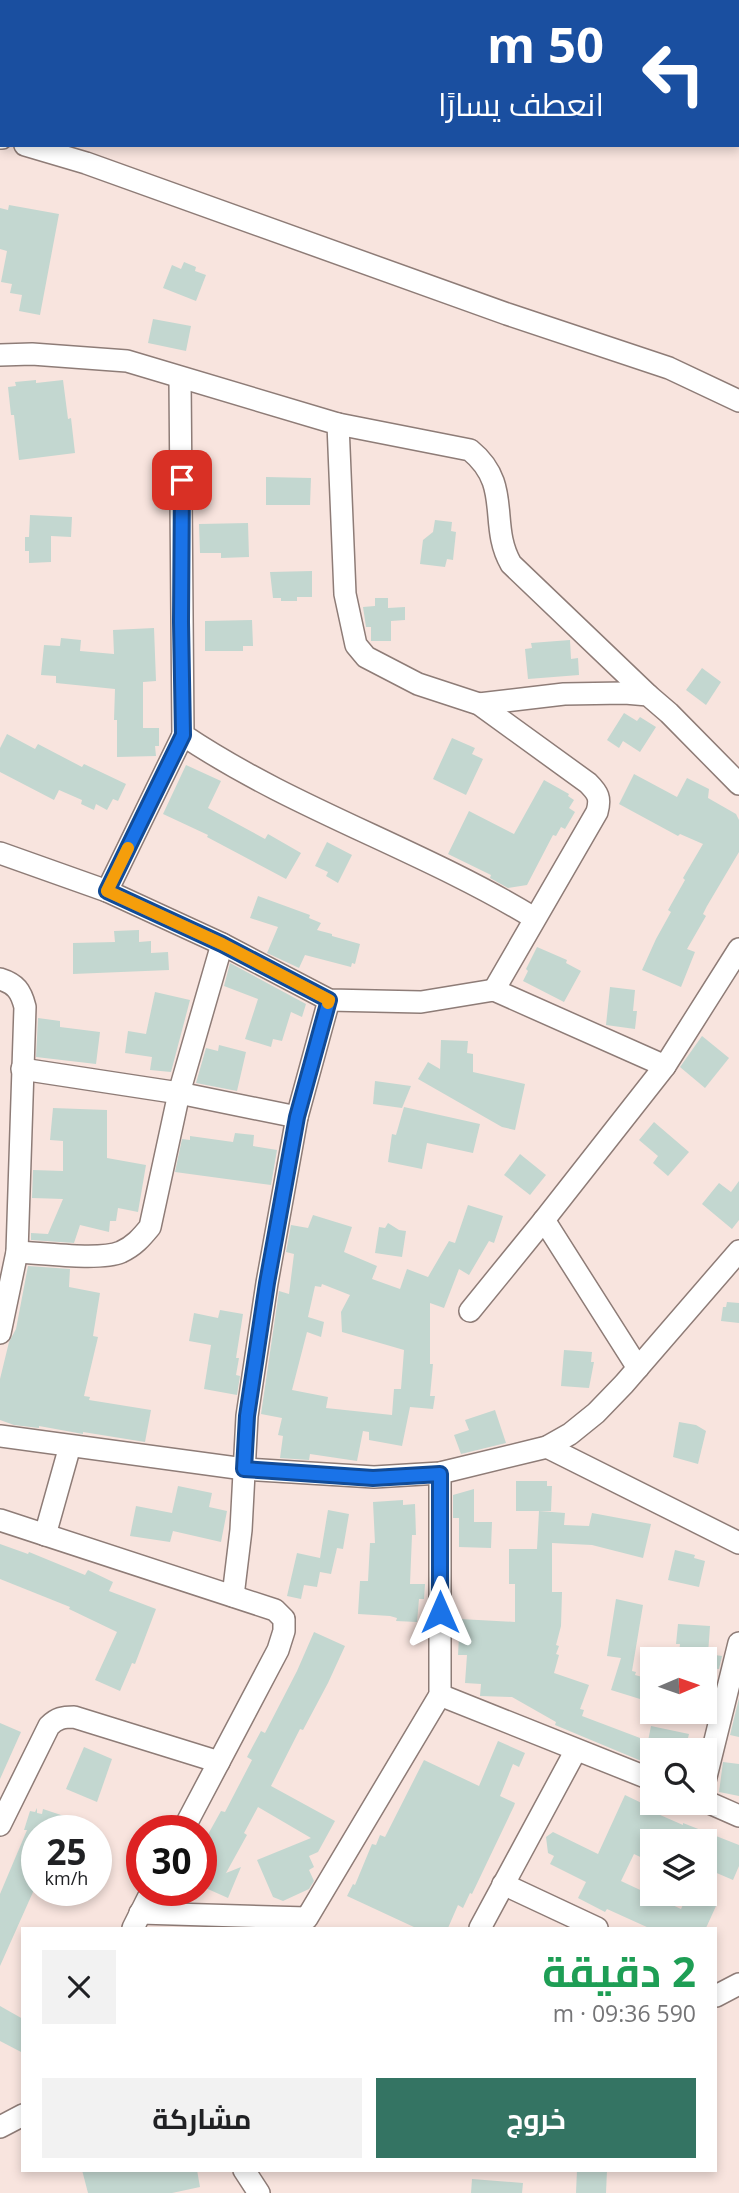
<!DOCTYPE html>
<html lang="ar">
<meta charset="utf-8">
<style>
body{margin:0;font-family:"Open Sans",Cairo,sans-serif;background:#f2f2f2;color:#202124;direction:rtl;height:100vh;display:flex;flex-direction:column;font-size:26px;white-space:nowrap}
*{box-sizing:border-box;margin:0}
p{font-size:23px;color:#757577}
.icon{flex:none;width:38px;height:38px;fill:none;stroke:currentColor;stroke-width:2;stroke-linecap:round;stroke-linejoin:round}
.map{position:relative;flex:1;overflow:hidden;direction:ltr}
.details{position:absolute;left:21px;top:1927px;width:696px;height:245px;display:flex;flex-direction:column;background:#fff;border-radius:0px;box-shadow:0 4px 10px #0003;direction:rtl}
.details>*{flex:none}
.banner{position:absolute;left:0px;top:0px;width:740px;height:147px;box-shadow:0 4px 10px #0003;direction:rtl;background:#1a4fa0;color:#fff;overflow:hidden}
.needle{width:46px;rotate:88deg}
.controls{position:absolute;left:640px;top:1647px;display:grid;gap:14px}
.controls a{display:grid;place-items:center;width:77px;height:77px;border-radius:0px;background:#fff;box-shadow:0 4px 10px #0003;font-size:35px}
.speed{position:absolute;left:21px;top:1815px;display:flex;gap:14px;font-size:35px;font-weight:700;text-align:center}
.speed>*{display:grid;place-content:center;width:91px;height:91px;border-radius:50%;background:#fff;box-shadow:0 4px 10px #0003;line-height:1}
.speed small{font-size:18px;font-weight:400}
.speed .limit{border:10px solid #d22;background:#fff;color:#111}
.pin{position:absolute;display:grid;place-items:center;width:60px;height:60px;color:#fff;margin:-30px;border-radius:14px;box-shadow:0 4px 10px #0006}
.me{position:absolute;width:77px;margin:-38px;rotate:0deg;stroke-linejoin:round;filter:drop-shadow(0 0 5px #0008)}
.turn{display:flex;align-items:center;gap:24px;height:147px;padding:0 21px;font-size:32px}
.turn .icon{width:91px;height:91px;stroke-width:2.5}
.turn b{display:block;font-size:49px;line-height:60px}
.round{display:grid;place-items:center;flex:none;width:74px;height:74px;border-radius:0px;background:#f2f2f2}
.headline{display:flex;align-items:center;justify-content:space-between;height:119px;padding:0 21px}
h1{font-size:42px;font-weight:700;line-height:52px;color:#1e9e55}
.primary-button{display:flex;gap:14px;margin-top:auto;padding:14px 21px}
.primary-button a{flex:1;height:80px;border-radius:0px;background:#347463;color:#fff;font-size:28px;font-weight:700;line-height:80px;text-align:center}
.primary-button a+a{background:#f2f2f2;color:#202124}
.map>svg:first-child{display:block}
</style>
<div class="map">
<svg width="739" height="2193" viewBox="0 0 739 2193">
<rect width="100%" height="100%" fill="#f8e4de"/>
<!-- building -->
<g fill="#c3d7d0" fill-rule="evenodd">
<polygon points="9,205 59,214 40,315 19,311 22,295 10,293 12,284 1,282 7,251 0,249 0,208 8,210"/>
<polygon points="184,262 196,267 195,271 206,275 196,301 163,288 172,265 181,269"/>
<polygon points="153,319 191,326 186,351 148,343"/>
<polygon points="36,380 36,383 63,380 68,419 71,418 75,453 19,460 14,415 11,415 8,387 16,386 15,382"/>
<polygon points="266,477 311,478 310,505 266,505"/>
<polygon points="30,515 72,517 71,537 51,536 51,562 29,563 29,551 25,551 25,537 29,537"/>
<polygon points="435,520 452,522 451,531 456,532 453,560 447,559 445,567 420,564 423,540 433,532"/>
<polygon points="248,523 249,557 221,558 221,553 200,553 199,524"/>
<polygon points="312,571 312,597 297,597 297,601 281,601 281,598 273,598 270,572"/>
<polygon points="375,598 388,598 388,608 405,607 405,620 391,621 391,641 371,641 371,627 366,627 363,607 375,606"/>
<polygon points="252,620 253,646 243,646 243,651 205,651 205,621"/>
<polygon points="154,628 156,681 143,682 143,728 159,728 159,746 155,746 156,756 117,757 117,720 114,720 115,689 56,683 56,676 41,675 44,645 60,646 61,638 81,640 80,651 114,654 113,630"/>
<polygon points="570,640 571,659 578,658 579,675 528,679 525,649 532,648 531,643"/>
<polygon points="702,668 721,682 706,705 686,690"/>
<polygon points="624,713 637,721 640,717 656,727 640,752 623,741 619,748 607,740"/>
<polygon points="7,734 35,749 38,744 82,767 84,764 126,784 118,801 113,799 107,810 96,804 94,810 81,804 82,800 59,790 54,800 0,772 0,748"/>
<polygon points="452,738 475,748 472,754 483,759 466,795 433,779"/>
<polygon points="186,765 221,781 208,808 265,839 268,834 301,853 286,879 207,837 208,835 163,814"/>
<polygon points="634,774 677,797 687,778 709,789 708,798 736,814 739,820 739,852 707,906 703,914 706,916 687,949 695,952 681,987 642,970 656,939 671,912 668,910 685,880 683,878 703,844 680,834 678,836 619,804"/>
<polygon points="544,780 569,794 568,796 574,800 569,808 575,812 565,829 561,827 556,836 553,835 527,885 508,888 490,878 491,875 448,854 469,811 514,834"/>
<polygon points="327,842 352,855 338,883 326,876 328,872 315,866"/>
<polygon points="258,896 310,915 309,918 321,923 317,930 332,934 332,936 360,944 355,964 352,963 351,967 305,955 299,968 267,953 278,927 250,918"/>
<polygon points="139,930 139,942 151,941 151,953 168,952 169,970 73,974 73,943 115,942 114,931"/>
<polygon points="537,947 567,960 566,963 581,971 564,1002 523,981 528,971 526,969"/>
<polygon points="230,963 306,1004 302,1017 291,1012 282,1041 273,1039 271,1047 245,1039 258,999 224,986"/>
<polygon points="610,987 635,990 633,1011 637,1011 635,1029 606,1025"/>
<polygon points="155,992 190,1000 171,1072 150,1070 152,1057 125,1053 128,1031 146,1034"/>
<polygon points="38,1018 60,1021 60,1027 100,1032 96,1064 36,1057"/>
<polygon points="702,1036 729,1058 705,1088 680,1067"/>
<polygon points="441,1040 468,1041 467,1053 473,1054 473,1072 525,1084 515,1130 502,1127 418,1079 428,1062 440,1069"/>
<polygon points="219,1045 246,1052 237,1091 196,1083 206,1048 218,1051"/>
<polygon points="375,1081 411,1086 402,1108 373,1104"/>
<polygon points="404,1107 480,1124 473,1153 427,1143 422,1169 388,1162 392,1134 396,1135"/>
<polygon points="53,1108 107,1110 107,1158 146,1165 138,1212 118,1208 116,1221 110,1221 109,1232 80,1225 74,1243 31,1240 31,1233 48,1234 63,1199 32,1198 33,1170 63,1171 63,1141 50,1140"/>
<polygon points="654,1122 689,1152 668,1176 653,1163 658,1156 639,1140"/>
<polygon points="235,1133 254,1135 253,1146 277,1150 271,1185 175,1172 182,1139 190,1140 190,1136 233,1142"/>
<polygon points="520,1154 546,1175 530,1195 504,1175"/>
<polygon points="739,1181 739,1220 732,1229 702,1204 719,1183 731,1192"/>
<path d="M 468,1205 L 503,1216 L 494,1243 L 489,1241 L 469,1275 L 459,1269 L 444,1308 L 430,1303 L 430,1364 L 433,1364 L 430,1396 L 435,1396 L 433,1409 L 410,1407 L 402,1446 L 369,1440 L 369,1432 L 363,1431 L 357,1461 L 310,1454 L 309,1460 L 280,1458 L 283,1436 L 278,1435 L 282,1418 L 261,1414 L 279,1291 L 289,1294 L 294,1254 L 286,1252 L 291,1225 L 308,1228 L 313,1215 L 352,1227 L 344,1252 L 377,1266 L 372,1279 L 400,1289 L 407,1269 L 428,1277 L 449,1241 L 455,1243 ZM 322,1284 L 350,1295 L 341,1312 L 342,1332 L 404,1350 L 401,1389 L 394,1389 L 392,1415 L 326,1408 L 328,1397 L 292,1390 L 307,1332 L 321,1337 L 324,1322 L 308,1317 L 315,1286 L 321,1287 Z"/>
<polygon points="388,1223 399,1230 406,1231 402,1257 375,1253 379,1227 385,1228"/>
<polygon points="28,1266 70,1269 69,1287 100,1293 93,1336 98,1337 84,1396 90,1397 89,1400 151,1410 145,1442 83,1432 83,1434 39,1426 39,1428 14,1425 0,1420 0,1379 9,1342 16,1329"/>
<polygon points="727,1302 739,1303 739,1323 721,1321 723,1307 726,1307"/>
<polygon points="220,1310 243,1314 236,1358 239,1358 236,1375 240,1376 237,1395 204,1389 211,1345 189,1341 194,1313 218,1318"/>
<polygon points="564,1350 592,1352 591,1362 594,1362 589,1388 561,1386"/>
<polygon points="495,1410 506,1443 461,1454 454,1435 469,1430 465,1420"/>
<polygon points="679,1422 696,1425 706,1431 698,1464 673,1457"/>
<polygon points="516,1481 547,1481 547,1486 552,1486 551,1511 516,1511"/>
<polygon points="178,1486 212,1493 209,1507 227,1511 221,1542 173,1531 170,1542 130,1536 136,1506 172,1513"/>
<polygon points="474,1489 474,1522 492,1522 491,1548 459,1547 459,1518 453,1518 453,1495"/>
<polygon points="403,1500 403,1505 415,1504 416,1535 412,1535 410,1584 425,1584 424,1599 419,1599 417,1622 396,1621 397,1618 390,1616 358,1614 360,1581 368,1581 370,1543 375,1543 373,1502"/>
<polygon points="328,1510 349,1514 343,1549 337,1548 331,1574 320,1572 317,1587 304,1585 301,1599 287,1596 297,1553 320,1558"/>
<polygon points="539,1511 565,1513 564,1525 589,1526 592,1513 651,1524 643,1558 592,1545 552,1543 552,1592 562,1592 561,1626 556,1645 559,1646 556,1654 559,1655 554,1673 589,1685 580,1709 584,1710 582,1716 648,1741 651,1726 689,1734 685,1750 653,1750 653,1763 639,1760 555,1725 556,1722 512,1697 480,1696 481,1684 465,1683 467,1655 458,1655 460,1619 515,1622 515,1584 509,1584 509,1549 537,1549"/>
<polygon points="0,1544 28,1554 29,1552 85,1575 88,1570 113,1582 109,1591 156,1609 135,1664 132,1663 120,1691 95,1680 117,1632 69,1609 70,1607 0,1579"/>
<polygon points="675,1550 695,1555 694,1558 705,1561 699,1587 668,1580"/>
<polygon points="616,1599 643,1605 632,1671 636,1672 635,1675 646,1678 640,1699 611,1690 621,1658 607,1656"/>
<polygon points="678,1624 710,1626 708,1654 722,1656 719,1669 705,1668 705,1659 693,1659 694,1653 679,1652 680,1644 676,1644"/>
<polygon points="314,1632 345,1646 328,1683 303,1730 300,1729 271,1786 335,1821 318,1852 309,1856 314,1867 309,1870 314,1881 309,1889 283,1901 273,1897 257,1860 311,1838 258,1807 244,1833 247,1835 226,1873 241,1867 228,1898 201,1886 201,1847 221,1811 225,1812 252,1760 247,1757 261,1731 265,1733 297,1671"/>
<polygon points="739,1698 739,1737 730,1735"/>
<polygon points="0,1723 21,1732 0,1779"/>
<polygon points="498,1741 525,1753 519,1767 513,1764 500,1796 515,1803 514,1806 472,1894 470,1893 463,1908 458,1905 448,1928 416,1928 347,1896 353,1884 355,1885 372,1844 376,1845 380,1835 385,1837 424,1760 479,1786"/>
<polygon points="84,1747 112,1759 97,1802 66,1789"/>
<polygon points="723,1762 739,1764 739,1796 719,1792"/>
<polygon points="625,1795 652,1808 651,1811 683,1825 683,1823 739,1845 739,1866 733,1880 705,1868 705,1841 653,1841 653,1863 634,1854 621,1881 681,1909 688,1894 716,1906 706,1928 649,1928 607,1909 605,1912 578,1898 586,1882 550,1864 554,1856 548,1853 546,1837 553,1832 598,1854"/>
<polygon points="37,1808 37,1813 42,1814 43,1809 64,1816 59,1830 37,1830 37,1883 0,1966 0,1894 27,1830 24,1830 30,1811 35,1812"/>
<polygon points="0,2006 23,2019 23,2053 0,2041"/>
<polygon points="82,2170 197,2170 200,2187 172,2193 88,2193"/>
<polygon points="577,2170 607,2170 606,2193 576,2193"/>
<polygon points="472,2179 523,2183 522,2193 471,2193"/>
</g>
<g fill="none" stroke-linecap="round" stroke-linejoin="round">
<!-- minor casing -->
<g stroke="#8e7c77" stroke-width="24">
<g id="minor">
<polyline points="538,0 540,2"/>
<polyline points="728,2 731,0"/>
<polyline points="0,138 2,138"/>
<polyline points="25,145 86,163 507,314 669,368 739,401"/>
<path d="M 0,355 L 32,354 L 127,361 L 338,424 L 345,594 L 356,645 L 366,657 L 418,684 L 479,704 L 588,783 C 598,793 601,798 597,812 L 494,990"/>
<path d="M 180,378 L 183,735 C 293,809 421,849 534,918"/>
<path d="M 338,424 L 470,450 C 513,485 488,524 511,564 L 648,695"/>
<polyline points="479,704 564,694 625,693 648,695 669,713 739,784"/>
<polyline points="0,853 107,891 222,944 329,1000 421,1002 494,990 665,1066"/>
<polyline points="107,891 183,735"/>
<path d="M 0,979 C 16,984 21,991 25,1007 L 17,1252 L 0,1333"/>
<polyline points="22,1069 179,1093 297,1117"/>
<polyline points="544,1220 638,1368"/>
<path d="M 17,1252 C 42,1253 100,1261 121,1252 C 134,1246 141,1238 150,1227 L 179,1093 L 222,944"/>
<polyline points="470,1311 544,1220 665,1066 739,949"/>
<polyline points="0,1436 244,1469 374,1477 440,1473 547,1447 570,1434 596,1413 624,1384 739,1251"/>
<polyline points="547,1447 739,1543"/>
<polyline points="0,1520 275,1610 284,1619 284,1631 278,1650 183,1830"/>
<polyline points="45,1535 70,1446"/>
<polyline points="233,1596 241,1530 247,1416 267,1283 297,1117 329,1000"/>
<polyline points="440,1695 653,1780"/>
<polyline points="705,1781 739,1643"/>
<polyline points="705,1801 739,1816"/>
<path d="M 0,1825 L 49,1726 C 57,1718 63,1717 74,1717 L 219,1762"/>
<polyline points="503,1884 597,1928"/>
<polyline points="140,1913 307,1918 440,1695 440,1473"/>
<polyline points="133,1928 152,1890"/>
<polyline points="480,1928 576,1750"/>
<polyline points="716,1996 739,1984"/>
<polyline points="0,2127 23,2115"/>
<polyline points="244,2170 259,2193"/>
</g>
</g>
<!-- minor -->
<use href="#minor" stroke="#fff" stroke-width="21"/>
</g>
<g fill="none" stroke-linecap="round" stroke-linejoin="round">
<!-- route casing -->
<g stroke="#114b97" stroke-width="18">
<polyline id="route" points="182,480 181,622 183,735 107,891 222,944 329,1000 297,1117 267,1283 247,1416 244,1469 373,1478 440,1474 440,1612"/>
</g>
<!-- route -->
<use href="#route" stroke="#1a73e8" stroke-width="12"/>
<!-- slow -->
<polyline stroke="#f59e0b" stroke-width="12" points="128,848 107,891 222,944 329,1000 328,1003"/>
</g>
</svg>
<div class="controls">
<a><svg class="needle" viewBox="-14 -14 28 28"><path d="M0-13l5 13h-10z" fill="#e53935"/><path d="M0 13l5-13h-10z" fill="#757577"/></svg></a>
<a><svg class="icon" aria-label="search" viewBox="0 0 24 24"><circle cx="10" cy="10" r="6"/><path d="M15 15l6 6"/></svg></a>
<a><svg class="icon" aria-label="layers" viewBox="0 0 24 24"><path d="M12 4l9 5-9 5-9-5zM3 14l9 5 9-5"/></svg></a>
</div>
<div class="speed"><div>25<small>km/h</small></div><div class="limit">30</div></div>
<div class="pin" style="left:182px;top:480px;background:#d93025"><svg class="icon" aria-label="arrive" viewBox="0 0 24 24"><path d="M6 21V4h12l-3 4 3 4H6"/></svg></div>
<svg class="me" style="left:440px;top:1612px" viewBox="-20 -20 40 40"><path d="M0-17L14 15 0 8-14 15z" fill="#1a73e8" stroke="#fff" stroke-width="4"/></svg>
<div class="banner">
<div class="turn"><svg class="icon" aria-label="left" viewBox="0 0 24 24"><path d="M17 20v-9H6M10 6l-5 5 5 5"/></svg><div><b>50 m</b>انعطف يسارًا</div></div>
</div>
<section class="details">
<div class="headline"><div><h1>2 دقيقة</h1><p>590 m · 09:36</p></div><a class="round"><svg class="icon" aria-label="close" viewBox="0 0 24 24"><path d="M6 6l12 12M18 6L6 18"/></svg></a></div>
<div class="primary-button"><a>خروج</a><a>مشاركة</a></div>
</section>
</div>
